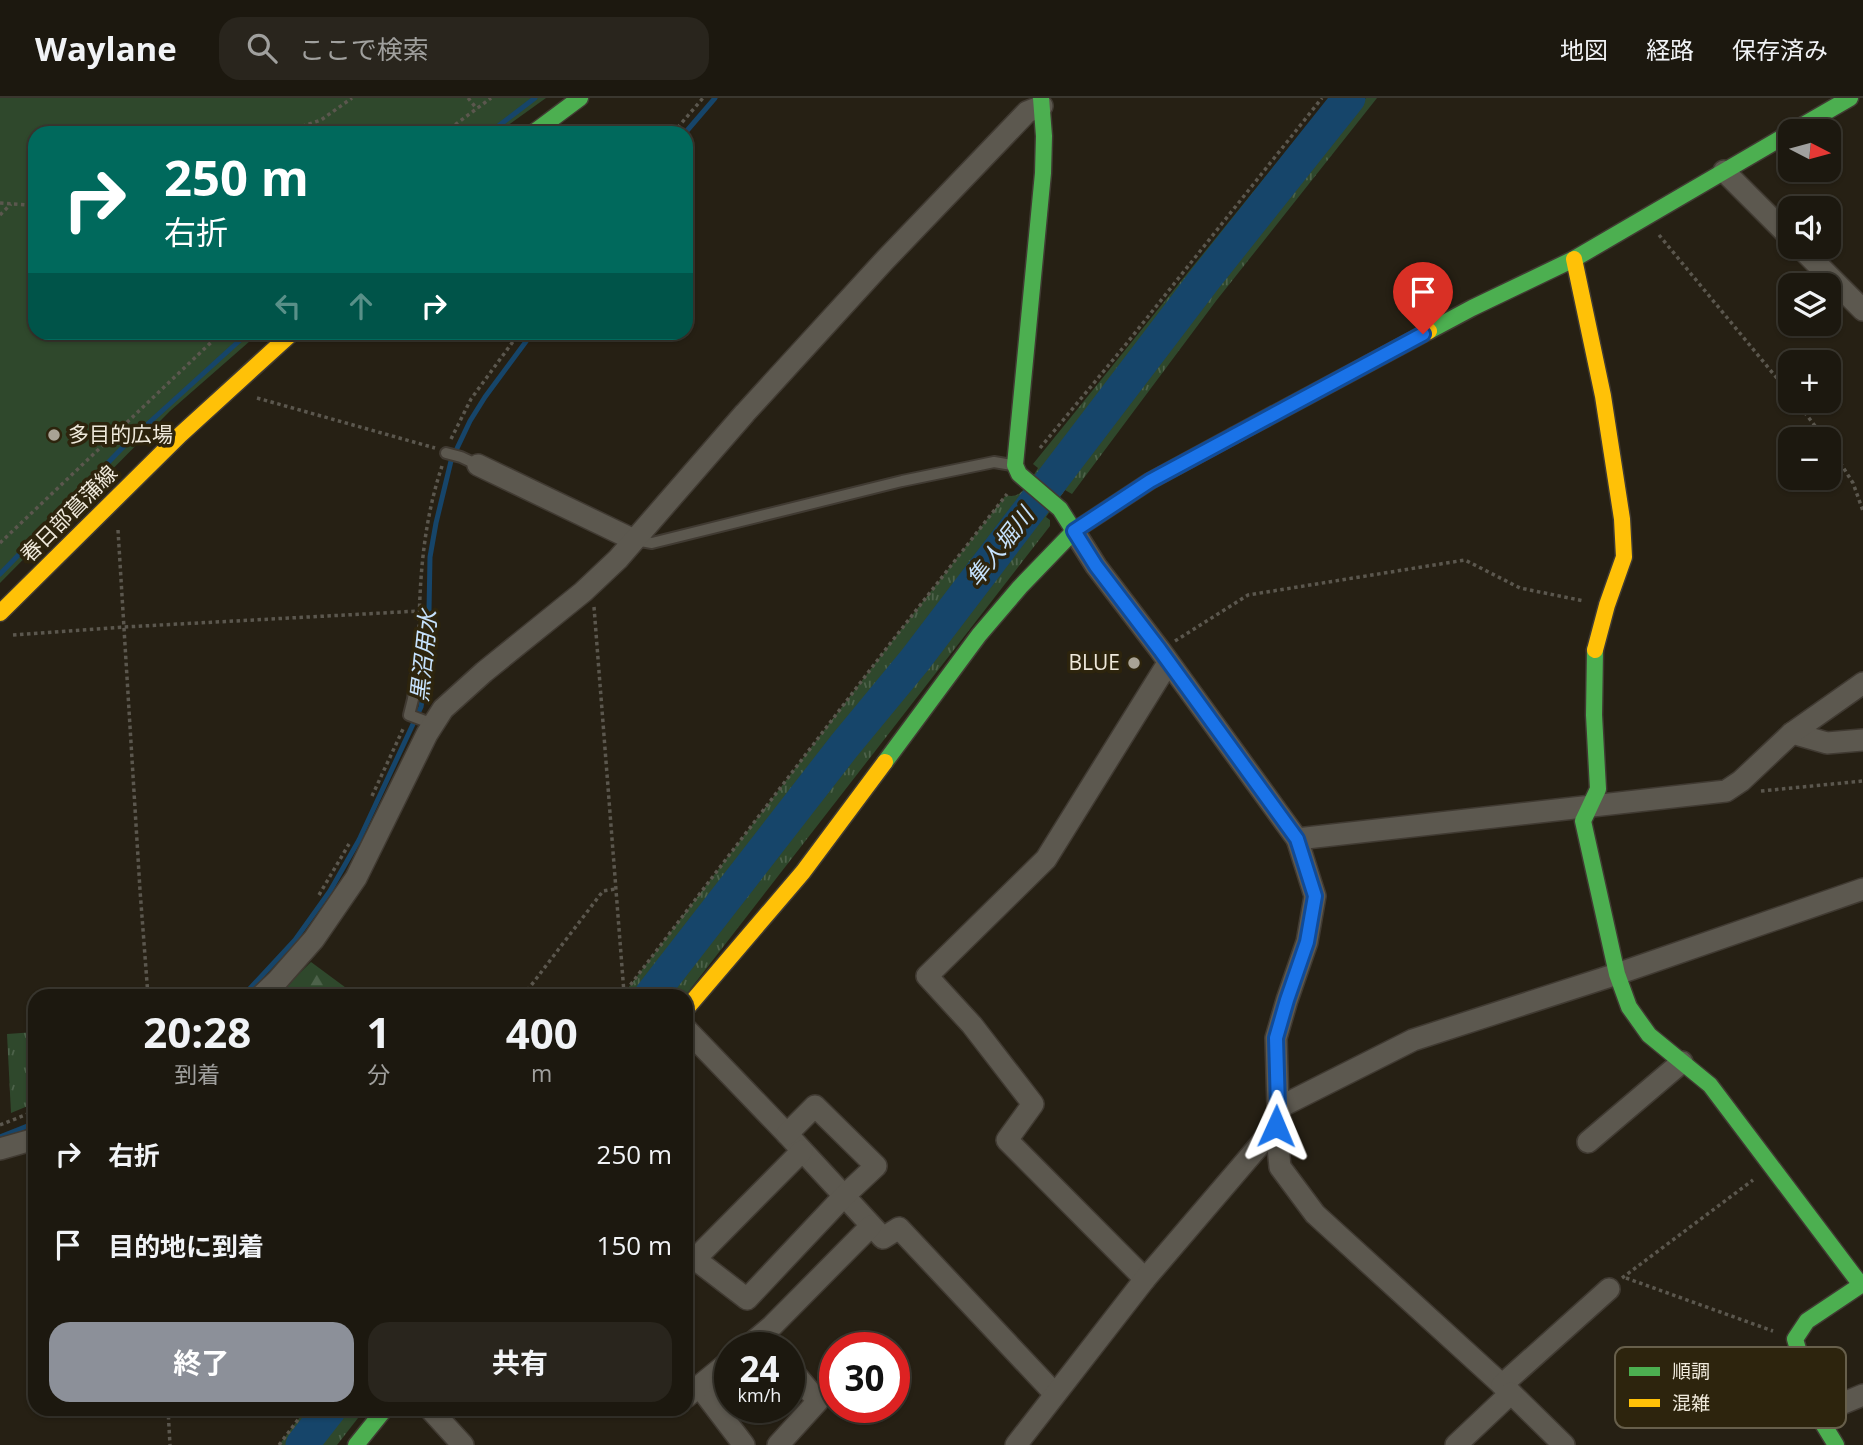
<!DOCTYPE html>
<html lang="ja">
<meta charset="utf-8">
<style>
body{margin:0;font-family:"Open Sans","Noto Sans JP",sans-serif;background:#29251d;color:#f1f3f6;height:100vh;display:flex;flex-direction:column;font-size:26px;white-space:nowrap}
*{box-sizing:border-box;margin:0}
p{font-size:23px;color:#a0a09e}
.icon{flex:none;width:38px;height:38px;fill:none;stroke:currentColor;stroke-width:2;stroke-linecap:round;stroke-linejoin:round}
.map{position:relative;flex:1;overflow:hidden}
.panel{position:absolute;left:28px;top:891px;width:665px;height:427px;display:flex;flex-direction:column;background:#1c180f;border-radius:21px;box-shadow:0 2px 5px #0004,0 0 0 2px #3a372f}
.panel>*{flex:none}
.guide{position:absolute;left:28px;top:28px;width:665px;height:214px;border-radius:21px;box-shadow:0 2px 5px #0004,0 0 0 2px #3a372f;background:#00695c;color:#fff;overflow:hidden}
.needle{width:46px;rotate:96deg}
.fabs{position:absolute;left:1778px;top:21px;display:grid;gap:14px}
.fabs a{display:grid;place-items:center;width:63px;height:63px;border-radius:14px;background:#1c180f;box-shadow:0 2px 5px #0004,0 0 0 2px #3a372f;font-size:35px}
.speed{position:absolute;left:714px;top:1234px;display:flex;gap:14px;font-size:35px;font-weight:700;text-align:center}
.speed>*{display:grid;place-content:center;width:91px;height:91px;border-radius:50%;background:#1c180f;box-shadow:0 2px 5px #0004,0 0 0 2px #3a372f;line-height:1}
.speed small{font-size:18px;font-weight:400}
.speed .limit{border:10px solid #d22;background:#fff;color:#111}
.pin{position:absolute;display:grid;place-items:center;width:60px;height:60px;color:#fff;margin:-72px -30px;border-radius:50% 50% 50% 0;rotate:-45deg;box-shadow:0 0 7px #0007}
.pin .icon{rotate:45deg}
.me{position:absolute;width:77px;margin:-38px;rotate:1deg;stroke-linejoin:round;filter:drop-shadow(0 0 5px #0008)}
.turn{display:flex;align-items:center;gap:24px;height:147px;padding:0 21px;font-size:32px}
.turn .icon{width:91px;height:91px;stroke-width:2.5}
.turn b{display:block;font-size:49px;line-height:60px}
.lanes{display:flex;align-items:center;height:66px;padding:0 21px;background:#0003;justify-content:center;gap:35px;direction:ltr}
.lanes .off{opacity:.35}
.eta{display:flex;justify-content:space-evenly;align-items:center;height:119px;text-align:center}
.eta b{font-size:42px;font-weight:700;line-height:49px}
.primary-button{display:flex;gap:14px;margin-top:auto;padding:14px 21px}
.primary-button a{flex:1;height:80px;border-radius:21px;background:#8c9099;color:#fff;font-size:28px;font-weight:700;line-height:80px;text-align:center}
.primary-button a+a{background:#29251d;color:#f1f3f6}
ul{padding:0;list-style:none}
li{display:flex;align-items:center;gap:21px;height:91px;padding:0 21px}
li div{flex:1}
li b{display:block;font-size:26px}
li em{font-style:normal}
header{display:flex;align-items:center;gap:42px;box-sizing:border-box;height:98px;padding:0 35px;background:#1c180f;border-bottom:2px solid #3a372f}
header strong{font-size:33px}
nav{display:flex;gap:38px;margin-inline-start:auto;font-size:24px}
.search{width:490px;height:63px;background:#29251d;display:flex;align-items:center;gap:18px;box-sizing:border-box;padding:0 24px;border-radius:21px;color:#a0a09e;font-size:26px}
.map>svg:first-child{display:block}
</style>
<header>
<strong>Waylane</strong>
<div class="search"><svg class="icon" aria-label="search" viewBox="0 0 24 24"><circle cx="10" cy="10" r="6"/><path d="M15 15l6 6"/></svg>ここで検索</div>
<nav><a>地図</a><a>経路</a><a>保存済み</a></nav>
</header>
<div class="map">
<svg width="1863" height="1347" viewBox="0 0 1863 1347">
<defs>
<pattern id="grass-tufts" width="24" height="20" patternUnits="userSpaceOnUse" patternTransform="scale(1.75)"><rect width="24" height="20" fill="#2f482c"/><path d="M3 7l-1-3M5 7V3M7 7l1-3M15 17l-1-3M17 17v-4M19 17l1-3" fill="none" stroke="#4d624a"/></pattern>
<pattern id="forest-firs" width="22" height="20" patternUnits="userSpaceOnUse" patternTransform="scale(1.75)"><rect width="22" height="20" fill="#2f482c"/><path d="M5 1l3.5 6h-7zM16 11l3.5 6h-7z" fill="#4d624a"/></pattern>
</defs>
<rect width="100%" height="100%" fill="#262014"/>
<!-- grass -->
<g fill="url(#grass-tufts)">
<path d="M 1329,0 L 1339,0 L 1218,150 L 1025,403 L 886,577 L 640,898 L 622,898 L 889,547 L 1006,397 C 1022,403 1030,382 1038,370 L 1033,366 Z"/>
<polygon points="1366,0 1377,0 1216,203 1072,396 1065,392 1046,419 1050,422 1050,428 685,898 667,898 1303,73"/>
<polygon points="35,934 35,1005 11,1015 7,936"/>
<polygon points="306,1311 320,1311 292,1347 279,1347"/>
<polygon points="347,1311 365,1311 337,1347 319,1347"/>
</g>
<!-- forest -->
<polygon fill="url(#forest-firs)" points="311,864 357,898 276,898"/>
<!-- park -->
<polygon fill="#2f482c" points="0,0 546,0 497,35 35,35 35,234 259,235 170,313 0,485"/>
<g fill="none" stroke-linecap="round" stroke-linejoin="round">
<!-- stream -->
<g stroke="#16456a" stroke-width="5">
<polyline points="489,35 535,0"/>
<polyline points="685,35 715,0"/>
<polyline points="0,476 130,342 249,234"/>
<polyline points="243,898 295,842 330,793 359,742 421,609 428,566 430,459 436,425 451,363 470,323 485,299 533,234"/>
<polyline points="0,1039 35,1025"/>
</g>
<!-- river -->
<g stroke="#16456a" stroke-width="33">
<polyline points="650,898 844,648 915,562 1205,181 1349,0"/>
<polyline points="302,1347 330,1311"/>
</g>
<!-- lane casing -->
<g stroke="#403a32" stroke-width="14">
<g id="lane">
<polyline points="446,355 461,359 478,367"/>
<polyline points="635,442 652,445 902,383 994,364 1012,367"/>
<polyline points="419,558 413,601 409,617 433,626"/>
</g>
</g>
<!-- street casing -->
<g stroke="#403a32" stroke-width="24">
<g id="street">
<polyline points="1724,73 1790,139"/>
<polyline points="1800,149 1863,212"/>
<polyline points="478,367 634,442"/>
<polyline points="1074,433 1096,468 1160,552 1297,741 1315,798 1307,844 1287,902 1276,940 1278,1010 1276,1028 1280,1069 1315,1116 1511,1295 1564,1347"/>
<polyline points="1792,635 1827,645 1863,642"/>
<polyline points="1297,741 1726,693 1741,683 1792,635 1863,585"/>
<polyline points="261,898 277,883 314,841 356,780 427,636 443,611 484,574 583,494 618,461 745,315 885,162 1027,14 1042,8"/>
<polyline points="686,931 787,1036 883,1140 899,1130 1055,1296"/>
<polyline points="1278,1010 1413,942 1617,876 1863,791"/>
<polyline points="787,1036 815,1008 876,1068 844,1098 747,1201 695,1161 802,1053"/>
<polyline points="1588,1044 1682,964"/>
<polyline points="0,1051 35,1041"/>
<polyline points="1145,1181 1007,1042 1033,1006 972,927 927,878 1046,761 1168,565"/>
<polyline points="746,1250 772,1228 871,1128"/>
<polyline points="1502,1287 1609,1191"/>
<polyline points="699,1288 744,1347"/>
<polyline points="686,1299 730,1263"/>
<polyline points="430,1311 463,1347"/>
<polyline points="1817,1316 1863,1297"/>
<polyline points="778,1347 818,1303 789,1269"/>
<polyline points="1016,1347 1145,1181 1276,1028"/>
<polyline points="1456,1347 1511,1295"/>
</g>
</g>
<!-- fast casing -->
<g stroke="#403a32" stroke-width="19">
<g id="fast">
<polyline points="1041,0 1044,38 1043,75 1015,367 1019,376 1060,411 1074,433"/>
<polyline points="1793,33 1850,0"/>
<polyline points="533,35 580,0"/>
<polyline points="1429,233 1472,210 1574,161 1790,35"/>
<polyline points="1595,552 1594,617 1598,691 1583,723 1617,876 1629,909 1649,937 1710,987 1861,1187 1807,1223 1795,1241 1817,1316 1836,1347"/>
<polyline points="885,664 979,537 1020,489 1074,433 1150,383 1233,338"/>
<polyline points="356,1347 385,1311"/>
</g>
</g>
<!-- slow casing -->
<g stroke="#403a32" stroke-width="19">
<g id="slow">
<polyline points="1574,161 1603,298 1622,421 1624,459 1607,507 1595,552"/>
<polyline points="1233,338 1429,233"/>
<polyline points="0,515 180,337 293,234"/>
<polyline points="686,911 803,774 885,664"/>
</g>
</g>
<!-- path -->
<g stroke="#5b574e" stroke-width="3.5" stroke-dasharray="3.5 3.5" stroke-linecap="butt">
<polyline points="468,0 477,11"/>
<polyline points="282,35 321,22 352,0"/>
<polyline points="444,35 491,0"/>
<polyline points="673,35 703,0"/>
<polyline points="0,105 28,107 35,106"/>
<polyline points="0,117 11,106"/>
<polyline points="1659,137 1790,296"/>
<polyline points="257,300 435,350"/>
<polyline points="1796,303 1825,341"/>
<polyline points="451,341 471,301 520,234"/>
<polyline points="1829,347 1853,385 1863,413"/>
<polyline points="1040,350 1127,245 1322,0"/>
<polyline points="118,432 140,792 148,898"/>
<polyline points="0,445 222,234"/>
<polyline points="594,509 624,895"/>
<polyline points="13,537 124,529 419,513"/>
<polyline points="1175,543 1248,497 1465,462 1520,490 1584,503"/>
<path d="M 419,544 C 419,484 423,425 442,368"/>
<polyline points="1761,693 1863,683"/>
<polyline points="372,698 404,629"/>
<polyline points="319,797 349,746"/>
<polyline points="234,898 244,889"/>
<polyline points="523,898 603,793 615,791"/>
<polyline points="622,898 889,547 1007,396"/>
<polyline points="0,1027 35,1013"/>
<polyline points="1622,1180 1753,1082"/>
<polyline points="1626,1180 1773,1233"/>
<polyline points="168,1311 170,1347"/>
<polyline points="279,1347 306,1311"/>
</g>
<!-- lane -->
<use href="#lane" stroke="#5c584f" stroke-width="10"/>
<!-- street -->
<use href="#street" stroke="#5c584f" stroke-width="21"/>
<!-- fast -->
<use href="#fast" stroke="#4caf50" stroke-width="16"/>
<!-- slow -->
<use href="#slow" stroke="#ffc107" stroke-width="16"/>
</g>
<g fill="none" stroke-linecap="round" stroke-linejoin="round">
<!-- route casing -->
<g stroke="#114b97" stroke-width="18">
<polyline id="route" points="1276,1028 1278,1010 1276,940 1287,902 1307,844 1315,798 1297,741 1160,552 1096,468 1074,433 1150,383 1423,236"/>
</g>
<!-- route -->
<use href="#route" stroke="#1a73e8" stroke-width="12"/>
</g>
<!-- markers -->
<g fill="#a9a395" stroke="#2d240d" stroke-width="2.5">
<circle cx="54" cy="337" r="7"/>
<circle cx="1134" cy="565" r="7"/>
</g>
<g text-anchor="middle" stroke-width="7" stroke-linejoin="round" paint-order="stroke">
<!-- poi labels -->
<g font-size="21" fill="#efe9db" stroke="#2d240d" text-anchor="start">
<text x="68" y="344">多目的広場</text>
<text x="1120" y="572" text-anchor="end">BLUE</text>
</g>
<!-- street labels -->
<g font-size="21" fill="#efe9db" stroke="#2d240d">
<text transform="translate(69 416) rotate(-45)" y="7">春日部菖蒲線</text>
</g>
<!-- water labels -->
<g font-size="23" font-style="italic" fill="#c6e2fd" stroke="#2d240d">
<text transform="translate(1000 449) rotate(-52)" y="8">隼人堀川</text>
<text transform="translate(424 558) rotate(-84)" y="8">黒沼用水</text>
</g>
</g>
<!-- legend -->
<rect x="1615" y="1249" width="231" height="81" rx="10" fill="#2d240d" stroke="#675f4b" stroke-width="2"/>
<rect x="1629" y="1269" width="31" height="9" fill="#4caf50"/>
<rect x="1629" y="1301" width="31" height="8" fill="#ffc107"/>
<g font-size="19" fill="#efe9db">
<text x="1672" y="1280">順調</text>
<text x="1672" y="1312">混雑</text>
</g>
</svg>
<div class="fabs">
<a><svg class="needle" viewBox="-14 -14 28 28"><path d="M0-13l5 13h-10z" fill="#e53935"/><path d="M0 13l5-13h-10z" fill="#a0a09e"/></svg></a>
<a><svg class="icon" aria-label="sound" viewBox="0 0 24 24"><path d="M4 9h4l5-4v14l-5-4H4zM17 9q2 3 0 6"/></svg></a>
<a><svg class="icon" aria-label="layers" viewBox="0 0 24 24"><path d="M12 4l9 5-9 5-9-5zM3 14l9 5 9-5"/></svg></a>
<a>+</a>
<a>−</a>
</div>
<div class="speed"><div>24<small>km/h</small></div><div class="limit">30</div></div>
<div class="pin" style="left:1423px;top:236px;background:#d93025"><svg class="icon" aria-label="arrive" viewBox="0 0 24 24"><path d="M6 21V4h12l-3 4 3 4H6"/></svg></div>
<svg class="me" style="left:1276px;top:1028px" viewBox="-20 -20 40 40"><path d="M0-17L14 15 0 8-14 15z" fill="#1a73e8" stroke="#fff" stroke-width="4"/></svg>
<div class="guide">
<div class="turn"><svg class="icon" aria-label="right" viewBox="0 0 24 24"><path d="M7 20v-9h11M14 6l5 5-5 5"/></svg><div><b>250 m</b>右折</div></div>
<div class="lanes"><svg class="icon off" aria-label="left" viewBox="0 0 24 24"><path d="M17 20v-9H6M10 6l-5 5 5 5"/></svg><svg class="icon off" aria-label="ahead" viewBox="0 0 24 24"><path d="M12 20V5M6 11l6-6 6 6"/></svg><svg class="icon" aria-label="right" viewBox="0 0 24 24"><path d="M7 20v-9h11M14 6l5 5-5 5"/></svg></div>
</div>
<section class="panel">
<div class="eta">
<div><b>20:28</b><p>到着</p></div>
<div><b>1</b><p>分</p></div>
<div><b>400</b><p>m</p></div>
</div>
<ul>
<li><svg class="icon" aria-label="right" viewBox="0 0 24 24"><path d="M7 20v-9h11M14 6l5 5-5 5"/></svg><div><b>右折</b></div><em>250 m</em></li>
<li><svg class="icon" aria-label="arrive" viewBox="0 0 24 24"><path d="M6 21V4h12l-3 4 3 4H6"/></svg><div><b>目的地に到着</b></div><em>150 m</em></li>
</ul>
<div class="primary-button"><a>終了</a><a>共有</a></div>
</section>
</div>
